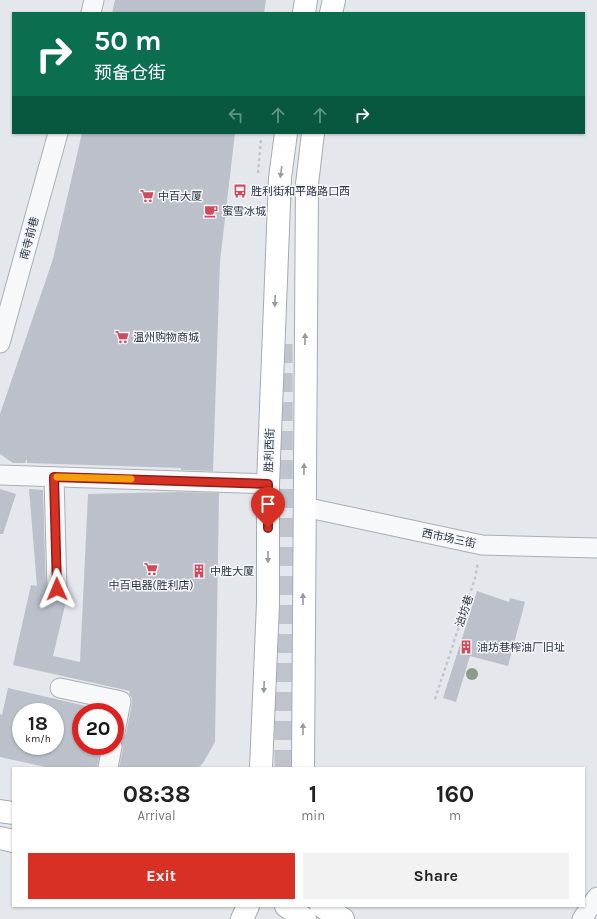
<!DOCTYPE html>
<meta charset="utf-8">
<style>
body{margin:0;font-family:Karla,"Noto Sans SC",sans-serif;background:#f2f2f2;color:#222;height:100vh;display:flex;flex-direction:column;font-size:15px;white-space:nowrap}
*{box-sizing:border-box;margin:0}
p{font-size:13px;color:#767676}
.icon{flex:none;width:22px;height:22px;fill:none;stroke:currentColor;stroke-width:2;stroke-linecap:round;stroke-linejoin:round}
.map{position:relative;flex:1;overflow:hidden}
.sheet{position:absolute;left:12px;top:767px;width:573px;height:140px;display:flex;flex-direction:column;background:#fff;border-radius:0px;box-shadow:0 1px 3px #0004}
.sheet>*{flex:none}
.guide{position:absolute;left:12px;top:12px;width:573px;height:122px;border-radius:0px;box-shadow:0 1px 3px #0004;background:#0b6e4f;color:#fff;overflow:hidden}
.speed{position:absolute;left:12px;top:703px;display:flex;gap:8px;font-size:20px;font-weight:700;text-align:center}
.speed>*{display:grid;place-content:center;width:52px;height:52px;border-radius:50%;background:#fff;box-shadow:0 1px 3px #0004;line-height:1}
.speed small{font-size:10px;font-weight:400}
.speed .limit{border:6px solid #d22;background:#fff;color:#111}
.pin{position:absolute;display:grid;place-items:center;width:34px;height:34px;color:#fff;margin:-41px -17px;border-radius:50% 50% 50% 0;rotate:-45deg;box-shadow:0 0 4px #0007}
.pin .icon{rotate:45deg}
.me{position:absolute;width:44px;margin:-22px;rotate:359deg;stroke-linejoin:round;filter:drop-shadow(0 0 3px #0008)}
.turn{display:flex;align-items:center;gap:14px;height:84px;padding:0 16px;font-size:18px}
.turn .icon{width:52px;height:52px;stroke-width:2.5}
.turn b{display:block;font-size:28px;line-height:34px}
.lanes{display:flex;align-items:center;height:38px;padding:0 16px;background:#0003;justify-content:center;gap:20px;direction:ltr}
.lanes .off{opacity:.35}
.eta{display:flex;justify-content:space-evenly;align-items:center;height:68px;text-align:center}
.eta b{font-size:24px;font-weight:700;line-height:28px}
.action{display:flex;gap:8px;margin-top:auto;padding:8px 16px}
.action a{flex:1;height:46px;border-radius:0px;background:#d93025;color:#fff;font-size:16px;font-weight:700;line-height:46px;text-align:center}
.action a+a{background:#f2f2f2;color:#222}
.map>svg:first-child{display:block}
</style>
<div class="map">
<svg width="597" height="919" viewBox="0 0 597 919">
<rect width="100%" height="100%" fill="#e4e7ec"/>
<!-- building -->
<g fill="#bbc0ca" fill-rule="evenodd">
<polygon points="115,0 266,0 264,13 112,13"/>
<polygon points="82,133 235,133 220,261 213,471 181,470 181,468 27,463 27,459 25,463 13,463 0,454 0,414 53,259"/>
<polygon points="0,489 16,494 3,534 0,534"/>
<polygon points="29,489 43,490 46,589 47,594 52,599 58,600 63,598 68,593 53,656 80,662 88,494 177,492 219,493 215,742 203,763 198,768 119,768 123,748 121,741 126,734 132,703 132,698 129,694 130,691 13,665 31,585 37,586"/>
<polygon points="477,591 509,602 510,598 525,602 508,666 470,656 456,702 443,698"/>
<path d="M 8,688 L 90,707 L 89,712 L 81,712 L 81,746 L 101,746 L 97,768 L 50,768 L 0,757 L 0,714 L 2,715 ZM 21,712 L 55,712 L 55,746 L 21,746 Z"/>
</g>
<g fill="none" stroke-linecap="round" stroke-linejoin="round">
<!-- minor-tunnel -->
<polyline stroke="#bfc3cb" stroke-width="19" stroke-dasharray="19 10" stroke-linecap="butt" points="283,344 284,768"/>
<!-- minor casing -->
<g stroke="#a9aeb7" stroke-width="21">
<g id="minor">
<polyline points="91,13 94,0"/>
<polyline points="0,343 58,133"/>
<polyline points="0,475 268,484"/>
<polyline points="54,477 57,589"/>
<polyline points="304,507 482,545 597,548"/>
<polyline points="60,688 121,701 115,732"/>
<polyline points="108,768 112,746"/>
<polyline points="582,919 597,897"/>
</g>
</g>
<!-- major casing -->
<g stroke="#a3abb8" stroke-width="24">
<g id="major">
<polyline points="304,13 306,0"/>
<polyline points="331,13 334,0"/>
<polyline points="261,768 268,603 268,484 280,178 286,133"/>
<polyline points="303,768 307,184 313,133"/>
<polyline points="0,811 13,813"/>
<polyline points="0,838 13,841"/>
<polyline points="286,906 305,919"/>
<polyline points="321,906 343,919"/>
<polyline points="242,919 248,906"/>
</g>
</g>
<!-- path -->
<g stroke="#c2c5cb" stroke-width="2.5" stroke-dasharray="3 3" stroke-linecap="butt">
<polyline points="258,173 261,138"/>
<polyline points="435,699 475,578 478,562"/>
</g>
<!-- minor -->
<use href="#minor" stroke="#f7f8fa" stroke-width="19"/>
<!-- major -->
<use href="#major" stroke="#fff" stroke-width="22"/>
</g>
<!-- trees -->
<circle fill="#899d89" cx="472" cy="674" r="6"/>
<!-- one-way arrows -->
<defs><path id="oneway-solid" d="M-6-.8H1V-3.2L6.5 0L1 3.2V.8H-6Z"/></defs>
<g fill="#959aa2">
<use href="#oneway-solid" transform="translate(281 172) rotate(98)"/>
<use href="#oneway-solid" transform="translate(275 301) rotate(92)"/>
<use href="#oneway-solid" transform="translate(305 339) rotate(-89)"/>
<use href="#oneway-solid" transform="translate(304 469) rotate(-89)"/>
<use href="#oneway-solid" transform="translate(268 557) rotate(90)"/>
<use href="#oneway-solid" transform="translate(303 599) rotate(-90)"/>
<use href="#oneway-solid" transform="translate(264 687) rotate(92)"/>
<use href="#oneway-solid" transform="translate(303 729) rotate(-90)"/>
</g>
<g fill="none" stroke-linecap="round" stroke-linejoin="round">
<!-- route casing -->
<g stroke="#8d1f18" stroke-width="10">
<polyline id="route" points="57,589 54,477 268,484 268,528"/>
</g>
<!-- route -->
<use href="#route" stroke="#d93025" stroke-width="7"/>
<!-- slow -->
<polyline stroke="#f59e0b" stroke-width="7" points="57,477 131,479"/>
</g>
<!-- icons -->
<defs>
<g id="bus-bare" transform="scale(1.08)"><path d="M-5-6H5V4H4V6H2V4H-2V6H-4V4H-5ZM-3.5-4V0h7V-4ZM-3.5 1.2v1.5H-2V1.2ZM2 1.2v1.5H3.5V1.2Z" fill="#d1495b" stroke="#f4f6f9" stroke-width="2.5" paint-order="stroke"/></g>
<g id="supermarket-bare" transform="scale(1.08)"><path d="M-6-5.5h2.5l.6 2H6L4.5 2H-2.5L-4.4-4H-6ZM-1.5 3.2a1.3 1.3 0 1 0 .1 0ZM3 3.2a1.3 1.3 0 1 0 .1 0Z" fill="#d1495b" stroke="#f4f6f9" stroke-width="2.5" paint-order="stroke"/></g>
<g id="cafe-bare" transform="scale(1.08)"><path d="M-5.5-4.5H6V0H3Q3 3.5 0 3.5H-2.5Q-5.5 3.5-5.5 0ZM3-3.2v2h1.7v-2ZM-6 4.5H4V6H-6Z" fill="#d1495b" stroke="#f4f6f9" stroke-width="2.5" paint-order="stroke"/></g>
<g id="building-bare" transform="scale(1.08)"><path d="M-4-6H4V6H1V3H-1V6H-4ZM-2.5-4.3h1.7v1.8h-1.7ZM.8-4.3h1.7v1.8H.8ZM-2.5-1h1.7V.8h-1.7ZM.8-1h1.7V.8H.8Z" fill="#d1495b" stroke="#f4f6f9" stroke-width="2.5" paint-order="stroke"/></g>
</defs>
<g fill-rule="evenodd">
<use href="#bus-bare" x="240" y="191"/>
<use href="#supermarket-bare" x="147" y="196"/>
<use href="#cafe-bare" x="211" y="211"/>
<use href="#supermarket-bare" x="122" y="337"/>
<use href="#supermarket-bare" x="151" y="569"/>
<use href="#building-bare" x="199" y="571"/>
<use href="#building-bare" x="466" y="647"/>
</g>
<g text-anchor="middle" stroke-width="3" stroke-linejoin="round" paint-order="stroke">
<!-- poi labels -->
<g font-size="11" fill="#2b3445" stroke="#f4f6f9" text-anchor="start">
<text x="251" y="195">胜利街和平路路口西</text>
<text x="158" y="200">中百大厦</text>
<text x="222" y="215">蜜雪冰城</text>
<text x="133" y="341">温州购物商城</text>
<text x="210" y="575">中胜大厦</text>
<text x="151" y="589" text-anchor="middle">中百电器(胜利店)</text>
<text x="477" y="651">油坊巷榨油厂旧址</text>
</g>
<!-- street labels -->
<g font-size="11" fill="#2b3445" stroke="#f4f6f9">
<text transform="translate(29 238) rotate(-75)" y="4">南寺前巷</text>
<text transform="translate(269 450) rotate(-88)" y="4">胜利西街</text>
<text transform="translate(449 538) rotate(12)" y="4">西市场三街</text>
<text transform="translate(464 611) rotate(-71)" y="4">油坊巷</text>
</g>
</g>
</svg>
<div class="speed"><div>18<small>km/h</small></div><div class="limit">20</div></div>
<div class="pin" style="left:268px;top:528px;background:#d93025"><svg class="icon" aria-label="arrive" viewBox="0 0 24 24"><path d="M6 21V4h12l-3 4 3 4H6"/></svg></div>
<svg class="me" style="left:57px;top:589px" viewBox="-20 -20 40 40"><path d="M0-17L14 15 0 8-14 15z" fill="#d93025" stroke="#fff" stroke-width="4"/></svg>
<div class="guide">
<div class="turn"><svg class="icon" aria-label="right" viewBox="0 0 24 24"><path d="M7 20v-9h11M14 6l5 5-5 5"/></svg><div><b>50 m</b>预备仓街</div></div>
<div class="lanes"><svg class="icon off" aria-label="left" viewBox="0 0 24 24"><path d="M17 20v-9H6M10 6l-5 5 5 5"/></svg><svg class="icon off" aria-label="ahead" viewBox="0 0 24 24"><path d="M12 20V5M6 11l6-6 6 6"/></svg><svg class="icon off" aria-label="ahead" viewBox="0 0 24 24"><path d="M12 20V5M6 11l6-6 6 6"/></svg><svg class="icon" aria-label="right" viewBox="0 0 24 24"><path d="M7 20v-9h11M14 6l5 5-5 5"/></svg></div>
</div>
<section class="sheet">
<div class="eta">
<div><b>08:38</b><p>Arrival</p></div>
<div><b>1</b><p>min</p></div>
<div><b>160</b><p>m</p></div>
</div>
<div class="action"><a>Exit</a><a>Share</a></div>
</section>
</div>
